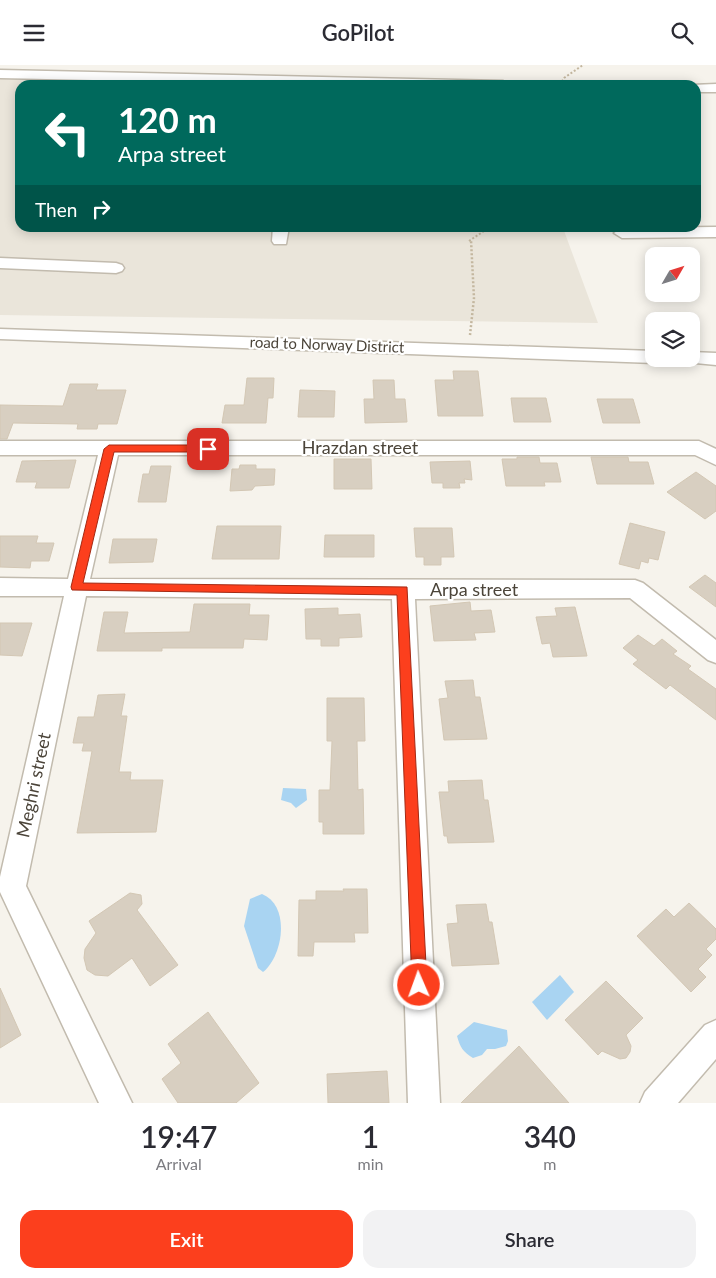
<!DOCTYPE html>
<style>
body{margin:0;font-family:Lato,sans-serif;background:#f2f2f3;color:#2b2b33;height:100vh;display:flex;flex-direction:column;font-size:19px;white-space:nowrap}
*{box-sizing:border-box;margin:0}
p{font-size:16px;color:#7c7c81}
.icon{flex:none;width:28px;height:28px;fill:none;stroke:currentColor;stroke-width:2;stroke-linecap:round;stroke-linejoin:round}
.map{position:relative;height:1038px;overflow:hidden}
.panel{display:flex;flex-direction:column;background:#fff;flex:1}
.panel>*{flex:none}
.hud{position:absolute;left:15px;top:15px;width:686px;height:152px;border-radius:15px;box-shadow:0 2px 12px #0003;background:#00695c;color:#fff;overflow:hidden}
.needle{width:32px;rotate:51deg}
.controls{position:absolute;left:645px;top:182px;display:grid;gap:10px}
.controls a{display:grid;place-items:center;width:55px;height:55px;border-radius:10px;background:#fff;box-shadow:0 2px 12px #0003;font-size:25px}
.pin{position:absolute;display:grid;place-items:center;width:42px;height:42px;color:#fff;margin:-21px;border-radius:10px;box-shadow:0 2px 8px #0006}
.me{position:absolute;width:55px;margin:-28px;rotate:358deg;stroke-linejoin:round;filter:drop-shadow(0 0 4px #0008)}
.turn{display:flex;align-items:center;gap:18px;height:105px;padding:0 20px;font-size:22px}
.turn .icon{width:65px;height:65px;stroke-width:2.5}
.turn b{display:block;font-size:35px;line-height:42px}
.then{display:flex;align-items:center;height:48px;padding:0 20px;background:#0003;gap:10px;font-size:19px}
.eta{display:flex;justify-content:space-evenly;align-items:center;height:85px;text-align:center}
.eta b{font-size:30px;font-weight:600;line-height:35px}
.button{display:flex;gap:10px;margin-top:auto;padding:10px 20px}
.button a{flex:1;height:58px;border-radius:15px;background:#fc3f1d;color:#fff;font-size:20px;font-weight:600;line-height:58px;text-align:center}
.button a+a{background:#f2f2f3;color:#2b2b33}
header{display:flex;justify-content:space-between;align-items:center;height:65px;padding:0 20px;background:#fff;font-size:22px;font-weight:600}
.map>svg:first-child{display:block}
</style>
<header><svg class="icon" aria-label="menu" viewBox="0 0 24 24"><path d="M4 6h16M4 12h16M4 18h16"/></svg>GoPilot<svg class="icon" aria-label="search" viewBox="0 0 24 24"><circle cx="10" cy="10" r="6"/><path d="M15 15l6 6"/></svg></header>
<div class="map">
<svg width="716" height="1038" viewBox="0 0 716 1038">
<rect width="100%" height="100%" fill="#f6f3ec"/>
<!-- residential -->
<polygon fill="#eae5da" points="0,13 211,20 20,20 20,162 563,163 598,258 0,250"/>
<!-- water -->
<g fill="#a9d4f2">
<polygon points="283,723 306,724 307,735 296,743 291,738 281,735"/>
<path d="M 262,829 C 291,841 283,891 263,907 L 258,903 L 244,861 L 250,834 Z"/>
<polygon points="560,910 574,927 547,955 532,937"/>
<path d="M 474,957 L 507,965 L 508,976 L 506,981 L 495,984 L 487,984 L 482,990 L 473,993 C 463,987 460,982 457,971 Z"/>
</g>
<!-- building -->
<g fill="#d8cfc1" stroke="#d3c7b4">
<polygon points="453,306 478,306 483,351 438,351 435,315 454,315"/>
<polygon points="247,313 274,313 273,333 268,333 266,358 222,358 225,340 244,340"/>
<polygon points="373,315 394,315 395,334 405,334 407,357 365,358 364,334 374,334"/>
<polygon points="70,319 98,319 96,325 126,325 117,359 98,359 97,364 77,364 78,359 13,358 7,374 0,374 0,340 63,341"/>
<polygon points="300,325 335,326 334,352 298,352"/>
<polygon points="511,333 546,333 551,357 514,357"/>
<polygon points="597,334 633,334 640,358 603,358"/>
<polygon points="517,392 539,392 540,398 557,398 561,417 544,417 545,421 506,421 502,394 517,394"/>
<polygon points="591,392 628,392 629,397 648,397 654,419 597,419"/>
<polygon points="334,394 371,394 372,424 334,424"/>
<polygon points="76,395 69,423 35,423 37,417 16,417 22,396"/>
<polygon points="470,396 472,415 464,414 465,418 459,418 460,423 443,423 443,418 432,418 430,397"/>
<polygon points="240,400 256,400 256,404 275,404 274,420 255,421 252,425 230,426 232,404 239,404"/>
<polygon points="151,401 171,401 166,437 138,437 143,409 149,409"/>
<polygon points="696,407 716,421 716,446 705,454 667,427"/>
<polygon points="630,458 665,467 658,495 649,493 648,498 641,496 639,504 619,499"/>
<polygon points="217,461 281,461 279,494 212,494"/>
<polygon points="414,463 452,463 454,492 441,492 441,500 424,500 424,492 416,492"/>
<polygon points="325,470 374,470 374,492 324,492"/>
<polygon points="0,471 38,471 36,478 54,478 49,496 31,496 30,503 0,502"/>
<polygon points="113,474 157,474 153,497 109,498"/>
<polygon points="705,510 716,518 716,542 689,522"/>
<polygon points="470,537 471,546 491,545 495,567 474,568 476,575 434,576 430,541"/>
<polygon points="194,539 250,539 249,550 269,550 267,575 244,574 243,583 162,583 162,586 97,586 104,547 128,547 124,568 190,567"/>
<polygon points="575,542 587,591 553,592 550,578 542,579 536,552 557,551 555,543"/>
<polygon points="338,543 338,550 360,549 362,572 339,573 339,581 321,581 321,574 306,574 305,544"/>
<polygon points="0,558 32,558 22,591 0,590"/>
<polygon points="638,570 654,581 662,574 677,586 673,589 691,601 688,604 716,624 716,655 670,620 666,624 633,599 638,595 623,583"/>
<polygon points="473,615 475,632 480,632 487,674 444,675 439,634 448,633 445,616"/>
<polygon points="125,629 121,651 127,651 119,707 131,707 130,715 163,715 156,767 77,768 92,686 82,686 84,678 73,678 78,652 94,652 98,630"/>
<polygon points="327,633 364,633 365,676 357,676 358,725 363,724 364,769 323,769 323,757 319,757 319,725 330,725 332,676 327,676"/>
<polygon points="482,715 484,735 488,735 494,777 448,778 447,771 444,771 439,727 449,727 448,716"/>
<polygon points="343,824 367,824 368,868 354,868 355,877 314,877 313,891 298,891 299,835 316,835 316,826 344,826"/>
<polygon points="130,828 141,830 142,839 137,845 178,900 150,921 132,893 108,911 95,910 87,905 84,893 85,884 96,868 89,856"/>
<polygon points="689,838 716,864 716,874 706,884 712,890 698,904 706,912 691,927 637,871 666,844 674,852"/>
<polygon points="486,839 489,857 492,857 499,899 452,901 447,859 458,858 456,840"/>
<polygon points="606,916 643,953 626,970 631,981 630,987 626,993 620,994 602,986 598,990 565,955"/>
<polygon points="0,923 21,970 0,983"/>
<polygon points="208,947 259,1018 236,1038 178,1038 162,1014 181,998 168,979"/>
<polygon points="519,981 569,1038 461,1038"/>
<polygon points="387,1006 389,1038 328,1038 327,1009"/>
</g>
<g fill="none" stroke-linecap="round" stroke-linejoin="round">
<!-- minor casing -->
<g stroke="#c2bbae" stroke-width="3">
<g id="minor">
<polygon points="0,5 503,16 509,20 327,20 0,13"/>
<polygon points="716,19 716,27 696,27 696,20 692,20"/>
<polygon points="273,162 289,162 286,179 274,179 272,176"/>
<polygon points="716,162 716,172 622,173 614,168 622,163"/>
<polygon points="0,193 116,198 122,200 124,203 122,206 116,208 0,203"/>
<polygon points="0,264 654,286 654,294 662,294 654,298 0,274"/>
<polygon points="691,287 716,288 716,300 685,297 682,294 691,294"/>
<polygon points="0,376 699,376 716,384 716,400 695,390 118,390 90,514 635,515 643,518 716,575 716,598 708,595 630,533 415,534 440,1038 408,1038 392,534 86,531 26,821 132,1038 99,1038 0,827 0,812 64,531 0,531 0,513 68,514 98,390 0,390"/>
<polygon points="716,955 716,994 678,1038 640,1038 645,1027 705,960"/>
</g>
</g>
<!-- path-far1 -->
<g stroke="#c4b79f" stroke-width="2" stroke-dasharray="2 2" stroke-linecap="butt">
<polyline points="560,20 564,13 583,0"/>
<polyline points="469,176 490,162"/>
</g>
<!-- path -->
<polyline stroke="#c4b79f" stroke-width="2.5" stroke-dasharray="2 2" stroke-linecap="butt" points="470,270 474,233 471,175"/>
<!-- minor -->
<use href="#minor" fill="#fff" fill-rule="evenodd"/>
</g>
<!-- route -->
<polygon fill="#fc3f1d" stroke="#a42913" points="109,380 208,380 213,384 208,387 114,387 83,518 407,522 427,920 425,925 419,927 414,925 412,920 397,530 72,525 71,522 104,384"/>
<g text-anchor="middle" stroke-width="4.5" stroke-linejoin="round" paint-order="stroke">
<!-- far-street labels -->
<g font-size="15" fill="#4b4439" stroke="#fff">
<text transform="translate(327 280) rotate(2)" y="5">road to Norway District</text>
</g>
<!-- street labels -->
<g font-size="18" fill="#4b4439" stroke="#fff">
<text x="360" y="389">Hrazdan street</text>
<text x="474" y="531">Arpa street</text>
<text transform="translate(34 720) rotate(-78)" y="6">Meghri street</text>
</g>
</g>
</svg>
<div class="controls">
<a><svg class="needle" viewBox="-14 -14 28 28"><path d="M0-13l5 13h-10z" fill="#e53935"/><path d="M0 13l5-13h-10z" fill="#7c7c81"/></svg></a>
<a><svg class="icon" aria-label="layers" viewBox="0 0 24 24"><path d="M12 4l9 5-9 5-9-5zM3 14l9 5 9-5"/></svg></a>
</div>
<div class="pin" style="left:208px;top:384px;background:#d93025"><svg class="icon" aria-label="arrive" viewBox="0 0 24 24"><path d="M6 21V4h12l-3 4 3 4H6"/></svg></div>
<svg class="me" style="left:419px;top:920px" viewBox="-20 -20 40 40"><circle r="17" fill="#fc3f1d" stroke="#fff" stroke-width="3"/><path d="M0-11L8 9 0 5-8 9z" fill="#fff"/></svg>
<div class="hud">
<div class="turn"><svg class="icon" aria-label="left" viewBox="0 0 24 24"><path d="M17 20v-9H6M10 6l-5 5 5 5"/></svg><div><b>120 m</b>Arpa street</div></div>
<div class="then">Then<svg class="icon" aria-label="right" viewBox="0 0 24 24"><path d="M7 20v-9h11M14 6l5 5-5 5"/></svg></div>
</div>
</div>
<section class="panel">
<div class="eta">
<div><b>19:47</b><p>Arrival</p></div>
<div><b>1</b><p>min</p></div>
<div><b>340</b><p>m</p></div>
</div>
<div class="button"><a>Exit</a><a>Share</a></div>
</section>
